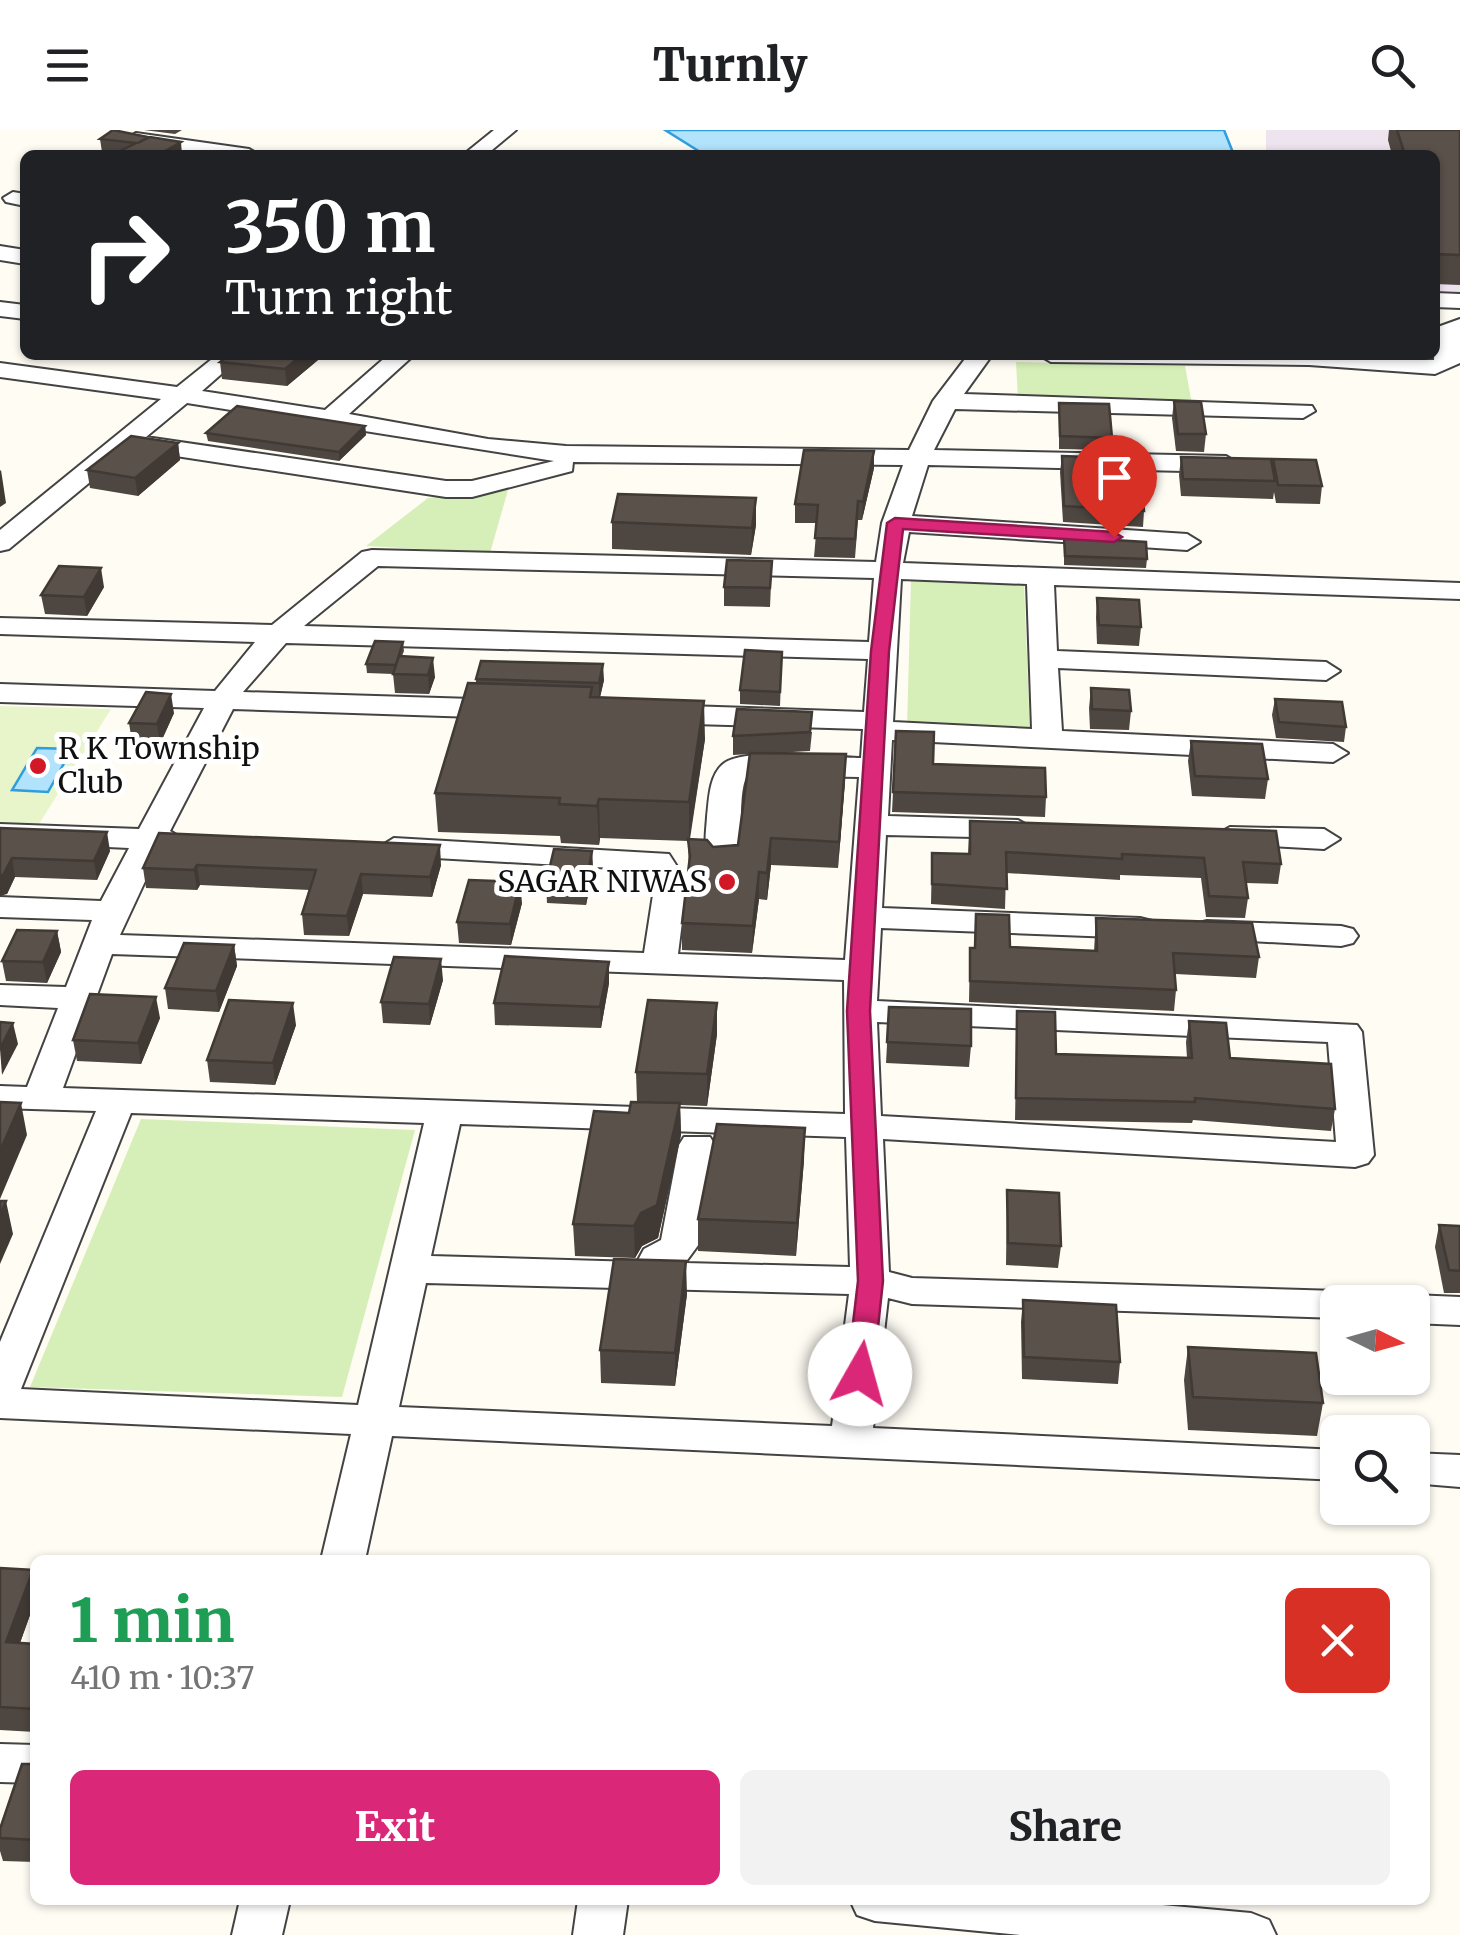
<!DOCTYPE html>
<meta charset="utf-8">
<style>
body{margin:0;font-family:Merriweather,serif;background:#f2f2f2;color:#202124;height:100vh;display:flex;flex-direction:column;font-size:38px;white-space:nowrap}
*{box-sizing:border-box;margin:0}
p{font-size:32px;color:#757577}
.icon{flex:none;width:55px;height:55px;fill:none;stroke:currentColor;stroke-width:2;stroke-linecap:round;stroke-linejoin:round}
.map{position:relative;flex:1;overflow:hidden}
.drawer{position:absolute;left:30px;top:1425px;width:1400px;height:350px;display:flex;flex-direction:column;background:#fff;border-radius:15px;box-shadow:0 2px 8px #0004}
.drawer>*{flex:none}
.hud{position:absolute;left:20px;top:20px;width:1420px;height:210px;border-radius:15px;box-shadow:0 2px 8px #0004;background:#202124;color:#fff;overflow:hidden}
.needle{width:65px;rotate:95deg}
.tools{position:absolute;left:1320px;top:1155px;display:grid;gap:20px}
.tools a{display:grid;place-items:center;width:110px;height:110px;border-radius:15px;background:#fff;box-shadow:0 2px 8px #0004;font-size:50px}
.pin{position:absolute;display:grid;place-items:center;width:85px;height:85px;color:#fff;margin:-102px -42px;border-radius:50% 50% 50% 0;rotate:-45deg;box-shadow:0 0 10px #0007}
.pin .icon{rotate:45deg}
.me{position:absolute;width:110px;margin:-55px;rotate:7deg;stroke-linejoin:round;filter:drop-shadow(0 0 8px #0008)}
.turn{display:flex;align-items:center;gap:35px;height:210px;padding:0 40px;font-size:45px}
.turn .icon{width:130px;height:130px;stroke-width:2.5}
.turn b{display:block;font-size:70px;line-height:85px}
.round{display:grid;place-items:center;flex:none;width:105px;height:105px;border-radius:15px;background:#f2f2f2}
.headline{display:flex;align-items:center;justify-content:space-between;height:170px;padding:0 40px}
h1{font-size:60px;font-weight:800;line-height:75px;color:#1e9e55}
.action{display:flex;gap:20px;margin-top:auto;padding:20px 40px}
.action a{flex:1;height:115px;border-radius:15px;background:#db2777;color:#fff;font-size:40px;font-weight:800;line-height:115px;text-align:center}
.action a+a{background:#f2f2f2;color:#202124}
header{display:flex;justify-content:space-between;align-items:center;height:130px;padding:0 40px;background:#fff;font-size:45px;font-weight:800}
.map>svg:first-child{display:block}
</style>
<header><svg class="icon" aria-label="menu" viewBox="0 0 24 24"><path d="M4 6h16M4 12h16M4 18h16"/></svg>Turnly<svg class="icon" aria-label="search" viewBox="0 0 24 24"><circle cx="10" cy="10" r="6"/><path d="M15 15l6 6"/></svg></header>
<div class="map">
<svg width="1460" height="1805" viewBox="0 0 1460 1805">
<rect width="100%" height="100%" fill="#fffcf4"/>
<!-- industrial -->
<polygon fill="#eee4ef" points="1266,0 1460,0 1460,162 1435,161 1435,25 1266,25"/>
<!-- green -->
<g fill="#d6efb8">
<polygon points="1016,232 1185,236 1192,274 1018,270"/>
<polygon points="508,360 490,423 366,416 428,368"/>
<polygon points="911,450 1024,454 1030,600 907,596"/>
<polygon points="141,989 415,1000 342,1267 30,1257"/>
</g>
<!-- pitch -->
<polygon fill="#e8f5cb" points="0,576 111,579 39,694 0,693"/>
<!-- water -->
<g fill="#b2e3fd" stroke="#309edd" stroke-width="2.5">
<polygon points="665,0 1224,0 1234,25 705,25"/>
<polygon points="37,618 72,619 48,662 12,660"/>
</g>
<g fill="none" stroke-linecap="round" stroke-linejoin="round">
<!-- minor casing -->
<g stroke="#434343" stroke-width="4">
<g id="minor">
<polygon points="494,0 516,0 486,25 463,25"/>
<polygon points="136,3 249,19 259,25 207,25 129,13 126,9"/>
<polygon points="13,62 25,64 25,76 6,72 3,68"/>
<polygon points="0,116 25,120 25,134 0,130"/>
<polygon points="1435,163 1460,164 1460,178 1435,177"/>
<polygon points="0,172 25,175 25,189 0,186"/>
<polygon points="1460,189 1460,233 1435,244 1309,235 1051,232 1039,225 1434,230 1435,198"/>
<path d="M 217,225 L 243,225 L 202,261 L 325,280 L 388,225 L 414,225 L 349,284 L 488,309 L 566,316 L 909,320 L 933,271 L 968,225 L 992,225 L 964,264 L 1312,276 L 1315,281 L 1303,288 L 955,279 L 934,320 L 1226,326 L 1239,334 L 1226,342 L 928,335 L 912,386 L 1187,404 L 1200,412 L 1187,420 L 909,402 L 903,433 L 1460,453 L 1460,469 L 1054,455 L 1057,521 L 1326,532 L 1340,541 L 1326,550 L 1058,538 L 1062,601 L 1333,614 L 1348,623 L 1333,632 L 892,610 L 888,686 L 1018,690 L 1034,699 L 1018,708 L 886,705 L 882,778 L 1140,788 L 1152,791 L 1157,798 L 1152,805 L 1140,808 L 881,798 L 877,871 L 1357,895 L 1362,902 L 1374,1025 L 1368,1033 L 1355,1037 L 883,1009 L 889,1142 L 912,1148 L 1338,1161 L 1352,1165 L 1356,1172 L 1338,1172 L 1338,1188 L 912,1174 L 888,1168 L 873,1298 L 1338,1320 L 1338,1350 L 392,1306 L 365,1430 L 321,1430 L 351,1304 L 0,1288 L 0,1212 L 96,981 L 0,978 L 0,956 L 27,957 L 58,878 L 0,875 L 0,855 L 66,857 L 92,790 L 0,787 L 0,767 L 101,771 L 129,718 L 0,712 L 0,694 L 139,699 L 204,578 L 0,572 L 0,554 L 215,561 L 255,512 L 0,504 L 0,488 L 272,495 L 362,422 L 372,420 L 876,432 L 882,393 L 903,335 L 573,332 L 572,341 L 472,367 L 446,367 L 130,319 L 9,419 L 0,421 L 0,400 L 161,269 L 0,247 L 0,233 L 177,257 ZM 187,273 L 554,331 L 472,351 L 446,351 L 146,307 ZM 378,436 L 874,448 L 869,512 L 304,496 ZM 901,449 L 1027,454 L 1032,599 L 893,592 ZM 286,513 L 868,529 L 864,582 L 657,575 L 642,584 L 657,593 L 863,599 L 861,628 C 832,628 741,616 722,635 C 709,647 709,670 707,687 C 706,704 702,725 713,740 L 735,740 C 747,723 735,670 747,645 L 859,647 L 845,830 L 678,824 L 687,752 L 669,724 L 394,708 L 378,718 L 383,725 L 648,740 L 655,752 L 644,823 L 120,805 L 160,719 L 179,717 L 184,710 L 170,701 L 233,579 L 505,588 L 520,579 L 505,570 L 243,562 ZM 112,824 L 844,850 L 845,984 L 63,958 ZM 877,892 L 1328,912 L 1336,1012 L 881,986 ZM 131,983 L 424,993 L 358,1275 L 21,1259 ZM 460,994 L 846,1007 L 850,1137 L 685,1133 L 699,1114 L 715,1015 L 710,1007 L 684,1007 L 679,1015 L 661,1110 L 644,1119 L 637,1132 L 431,1126 ZM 426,1153 L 849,1164 L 832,1296 L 399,1277 Z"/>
<polygon points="1230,697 1324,699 1340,709 1324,719 1219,713 1214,706"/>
<polygon points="1207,791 1341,796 1353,799 1358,806 1353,813 1341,816 1195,808 1190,801 1195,794"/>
<polygon points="1412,1165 1460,1167 1460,1195 1412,1193 1412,1172 1396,1172"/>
<polygon points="1412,1323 1460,1325 1460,1357 1412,1353"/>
<polygon points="0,1614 35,1615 35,1653 0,1652"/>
<polygon points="240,1770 290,1770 282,1805 232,1805"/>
<polygon points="578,1770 628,1770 623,1805 573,1805"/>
<polygon points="850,1770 1107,1770 1251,1783 1269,1790 1276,1805 1020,1805 875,1791 857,1785"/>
</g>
</g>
<!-- minor -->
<use href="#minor" fill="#fff" fill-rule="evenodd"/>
</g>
<!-- wall -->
<g fill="#4e4640">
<polygon points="113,0 182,25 102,22 100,9"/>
<polygon points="144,0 182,0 175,4"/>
<polygon points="1389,0 1460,0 1460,155 1435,154 1435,25 1392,25 1388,10"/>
<polygon points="229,225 324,225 287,256 222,249 220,232"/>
<polygon points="1174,271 1206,304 1204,322 1176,321 1172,288"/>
<polygon points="1059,273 1112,308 1111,320 1059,319"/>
<polygon points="365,296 366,305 339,331 208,311 206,303"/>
<polygon points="178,313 180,330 138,366 90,358 87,340"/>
<polygon points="1062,326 1116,345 1144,381 1143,397 1063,392 1060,342"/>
<polygon points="1181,327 1272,336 1273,329 1322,356 1320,374 1276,373 1274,362 1273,369 1181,366 1179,345"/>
<polygon points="874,338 862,390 858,390 855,428 814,427 817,393 795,393 795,374"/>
<polygon points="756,368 756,395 751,425 612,419 612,392"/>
<polygon points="1064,407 1147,429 1146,438 1064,435"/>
<polygon points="772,431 770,477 724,476 724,457"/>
<polygon points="104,457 87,486 45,484 41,465"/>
<polygon points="1097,468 1141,497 1139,516 1097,514 1096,487"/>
<polygon points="403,512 404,521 402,526 435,547 429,564 395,563 393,544 367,543 366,534"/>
<polygon points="782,522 780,576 740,574 740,560"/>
<polygon points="476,549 604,550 600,568 705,609 690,709 713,717 738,715 750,624 733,625 733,606 812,602 810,621 775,623 845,650 838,738 771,735 767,770 759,769 752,823 682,820 682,793 689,740 688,711 600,708 599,715 561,713 560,706 438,702 435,663 476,553"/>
<polygon points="1091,558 1131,581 1129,600 1090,599 1089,578"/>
<polygon points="1275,569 1346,597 1344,612 1276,608 1272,585"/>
<polygon points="174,583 160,614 132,612 129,593"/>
<polygon points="896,601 933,634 1046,667 1045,687 892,682"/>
<polygon points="1191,611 1268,649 1265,669 1192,666 1188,631"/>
<polygon points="970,691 1281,734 1278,754 1246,753 1248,768 1245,788 1206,787 1201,748 1120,745 1120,750 1006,743 1005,779 931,774 932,723 968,724"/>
<polygon points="0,698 110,721 97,750 15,747 7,764"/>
<polygon points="159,703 441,735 432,767 363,764 349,806 304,805 302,784 310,760 200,755 197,760 146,758 143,738"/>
<polygon points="592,721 593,741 586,775 547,773 546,753"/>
<polygon points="522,773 511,815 459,813 457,792"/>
<polygon points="976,784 1010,817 1094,821 1096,788 1259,827 1256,848 1175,844 1176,860 1174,881 969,872 970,818 974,818"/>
<polygon points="57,801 61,822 47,853 6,851 2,831"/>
<polygon points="234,815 237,836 219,882 168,879 165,858"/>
<polygon points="443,850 430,895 383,893 381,872"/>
<polygon points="609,853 601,898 495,895 494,873"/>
<polygon points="717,873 717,904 707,976 680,975 681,1005 658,1108 642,1116 635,1128 575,1126 573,1094 629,983 637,972 636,942"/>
<polygon points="889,877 971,916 969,937 886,933"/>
<polygon points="1017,881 1056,924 1187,928 1186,912 1189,891 1230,928 1335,979 1331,1001 1193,990 1192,993 1015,990"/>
<polygon points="160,888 141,934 77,931 73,910"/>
<polygon points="296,895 275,955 210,952 207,930"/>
<polygon points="804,1030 796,1126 698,1121 698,1089"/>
<polygon points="1007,1060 1061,1116 1058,1138 1006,1135"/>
<polygon points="1439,1095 1460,1096 1460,1163 1444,1163 1435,1117"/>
<polygon points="687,1164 675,1256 601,1253 600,1220"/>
<polygon points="1023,1170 1120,1232 1118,1254 1022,1249 1021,1192"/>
<polygon points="1188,1217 1323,1273 1317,1306 1188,1300 1184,1250"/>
<polygon points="0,1438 33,1440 35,1449 35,1471 20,1513 35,1514 35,1602 0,1600"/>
<polygon points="35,1634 35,1732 3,1731 0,1721 0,1699"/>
</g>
<!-- shaded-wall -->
<g fill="#403934">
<polygon points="181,12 182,25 158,25"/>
<polygon points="302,225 324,225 287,256 285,239"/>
<polygon points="365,296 366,305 339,331 339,322"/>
<polygon points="178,313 180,330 138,366 135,348"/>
<polygon points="874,321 874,338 862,390 863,372"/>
<polygon points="1,340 6,373 0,377 0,341"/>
<polygon points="756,368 756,395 751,425 752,398"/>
<polygon points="101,438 104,457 87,486 84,467"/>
<polygon points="433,528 435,547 429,564 428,545"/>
<polygon points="603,534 604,550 599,570 599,553"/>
<polygon points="171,564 174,583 160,614 157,594"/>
<polygon points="704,571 705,609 689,711 689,672"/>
<polygon points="846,624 845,650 838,738 839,712"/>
<polygon points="599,669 600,708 599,715 597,676"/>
<polygon points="107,702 110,721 97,750 94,731"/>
<polygon points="771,708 771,735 767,770 767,743"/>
<polygon points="440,715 441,735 432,767 430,747"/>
<polygon points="592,721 593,741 586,775 586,754"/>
<polygon points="12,728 15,747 7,764 0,766 0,746"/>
<polygon points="197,735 200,755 197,760 194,740"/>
<polygon points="759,742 759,769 752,823 753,796"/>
<polygon points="361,744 363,764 349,806 347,786"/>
<polygon points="520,752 522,773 511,815 510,794"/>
<polygon points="57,801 61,822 47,853 43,832"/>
<polygon points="234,815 237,836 219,882 216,861"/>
<polygon points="441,829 443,850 430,895 429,874"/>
<polygon points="609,832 609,853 601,898 600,877"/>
<polygon points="156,867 160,888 141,934 138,913"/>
<polygon points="293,873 296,895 275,955 273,933"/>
<polygon points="717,873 717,904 707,976 707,944"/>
<polygon points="13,893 18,914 2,945 0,919"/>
<polygon points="21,973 27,1005 0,1069 0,1021"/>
<polygon points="680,973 681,1005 658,1108 642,1116 635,1128 634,1096"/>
<polygon points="805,998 804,1030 796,1126 797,1093"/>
<polygon points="6,1071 13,1104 0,1134 0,1085"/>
<polygon points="686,1131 687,1164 675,1256 675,1223"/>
<polygon points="33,1440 35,1449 35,1471 12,1535 6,1512"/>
</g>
<!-- building -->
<g fill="#5b514b" stroke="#403934" stroke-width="2.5">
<polygon points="113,0 148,7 138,13 150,7 181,12 158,25 112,25 136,13 100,9"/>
<polygon points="1397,0 1460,0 1460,125 1435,124 1435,25 1405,25"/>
<polygon points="229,225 302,225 285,239 220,232"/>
<polygon points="1174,271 1201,272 1206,304 1178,304"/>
<polygon points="1059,273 1109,274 1112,308 1060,306"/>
<polygon points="237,276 365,296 339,322 206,303"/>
<polygon points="131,306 178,313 135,348 87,340"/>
<polygon points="804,320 874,321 863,372 858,371 855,409 815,408 818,375 795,374"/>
<polygon points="1062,326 1114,328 1116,345 1141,346 1144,381 1064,376"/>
<polygon points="1181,327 1271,329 1275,351 1183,349"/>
<polygon points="1273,329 1316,330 1322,356 1278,355"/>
<polygon points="618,364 756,368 752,398 612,392"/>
<polygon points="1064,407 1146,412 1147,429 1065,426"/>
<polygon points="727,430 772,431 770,458 724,457"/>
<polygon points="59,436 101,438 84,467 41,465"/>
<polygon points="1097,468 1139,470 1141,497 1099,495"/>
<polygon points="375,511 403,512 396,535 366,534"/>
<polygon points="745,520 782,522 780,562 740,560"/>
<polygon points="399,526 433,528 428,545 393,544"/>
<polygon points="481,531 603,534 599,553 476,549"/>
<polygon points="468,553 592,557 590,567 704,571 689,672 599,669 597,676 559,674 560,668 435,663"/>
<polygon points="1091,558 1129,560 1131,581 1092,579"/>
<polygon points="146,562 171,564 157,594 129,593"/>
<polygon points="1275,569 1342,572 1346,597 1279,592"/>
<polygon points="737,579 812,582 810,602 733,606"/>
<polygon points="896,601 934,602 933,634 1045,638 1046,667 893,662"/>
<polygon points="1191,611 1262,614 1268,649 1195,646"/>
<polygon points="750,623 846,624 839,712 771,708 767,743 759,742 753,796 682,793 690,726 688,709 707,710 713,717 738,715"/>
<polygon points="970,691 1276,701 1281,734 1243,732 1248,768 1209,766 1204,728 1122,724 1122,729 1006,722 1007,759 932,754 932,723 970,724"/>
<polygon points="0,698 107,702 94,731 12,728 3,745 0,746"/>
<polygon points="159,703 440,715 430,747 361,744 347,786 302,784 316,740 197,735 194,740 143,738"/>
<polygon points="554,719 592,721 586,754 546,753"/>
<polygon points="469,750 520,752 510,794 457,792"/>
<polygon points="976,784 1009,785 1010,817 1097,821 1096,788 1252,793 1259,827 1173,823 1176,860 970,851 970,818 975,818"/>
<polygon points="17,800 57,801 43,832 2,831"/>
<polygon points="184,813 234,815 216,861 165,858"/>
<polygon points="505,826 609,832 600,877 494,873"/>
<polygon points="394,827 441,829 429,874 381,872"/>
<polygon points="90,864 156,867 138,913 73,910"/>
<polygon points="229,870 293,873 273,933 207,930"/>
<polygon points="648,870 717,873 707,944 636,942"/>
<polygon points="889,877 971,879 971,916 887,912"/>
<polygon points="1017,881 1055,882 1056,924 1192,928 1189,891 1226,893 1230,928 1331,934 1335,979 1195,968 1195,972 1016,968"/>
<polygon points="0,892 13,893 0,919"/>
<polygon points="0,972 21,973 0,1021"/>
<polygon points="631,972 680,973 657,1075 641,1083 634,1096 573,1094 594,981 629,983"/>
<polygon points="717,994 805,998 797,1093 698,1089"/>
<polygon points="1007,1060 1059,1063 1061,1116 1008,1113"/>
<polygon points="0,1071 6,1071 0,1085"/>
<polygon points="1439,1095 1460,1096 1460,1141 1449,1140"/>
<polygon points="614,1129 686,1131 675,1223 600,1220"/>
<polygon points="1023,1170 1116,1175 1120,1232 1024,1227"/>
<polygon points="1188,1217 1316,1223 1323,1273 1193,1267"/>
<polygon points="0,1438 33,1440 6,1512 35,1514 35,1579 0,1577"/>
<polygon points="22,1634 35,1634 35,1710 0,1708 0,1699"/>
</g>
<!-- route -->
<polygon fill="#db2777" stroke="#8e194d" stroke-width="2.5" points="895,388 1114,402 1122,407 1114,412 903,399 889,521 870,881 883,1151 873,1244 860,1254 847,1244 858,1151 847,881 871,521 887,393"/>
<!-- markers -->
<g fill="#d21726" stroke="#fff" stroke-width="4">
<circle cx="38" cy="636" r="10"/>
<circle cx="727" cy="752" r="10"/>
</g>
<g text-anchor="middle" stroke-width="10" stroke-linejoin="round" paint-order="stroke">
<!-- poi labels -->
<g font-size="30" fill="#101010" stroke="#fff" text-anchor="start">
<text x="58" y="629">R K Township<tspan x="58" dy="34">Club</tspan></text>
<text x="707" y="762" text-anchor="end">SAGAR NIWAS</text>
</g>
</g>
</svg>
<div class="tools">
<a><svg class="needle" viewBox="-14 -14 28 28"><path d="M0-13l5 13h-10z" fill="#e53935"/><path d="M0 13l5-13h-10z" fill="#757577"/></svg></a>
<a><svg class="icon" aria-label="search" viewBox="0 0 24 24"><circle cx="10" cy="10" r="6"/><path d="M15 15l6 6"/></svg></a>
</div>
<div class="pin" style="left:1114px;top:407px;background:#d93025"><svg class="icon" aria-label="arrive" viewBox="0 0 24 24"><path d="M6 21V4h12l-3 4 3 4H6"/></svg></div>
<svg class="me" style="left:860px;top:1244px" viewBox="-20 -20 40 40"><circle r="19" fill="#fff"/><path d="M0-13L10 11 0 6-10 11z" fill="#db2777"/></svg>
<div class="hud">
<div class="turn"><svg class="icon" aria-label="right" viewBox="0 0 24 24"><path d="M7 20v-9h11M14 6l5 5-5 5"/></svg><div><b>350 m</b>Turn right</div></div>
</div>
<section class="drawer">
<div class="headline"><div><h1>1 min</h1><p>410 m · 10:37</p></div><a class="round" style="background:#d93025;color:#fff"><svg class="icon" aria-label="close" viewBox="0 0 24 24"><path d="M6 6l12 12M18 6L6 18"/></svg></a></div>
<div class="action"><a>Exit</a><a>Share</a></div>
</section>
</div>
